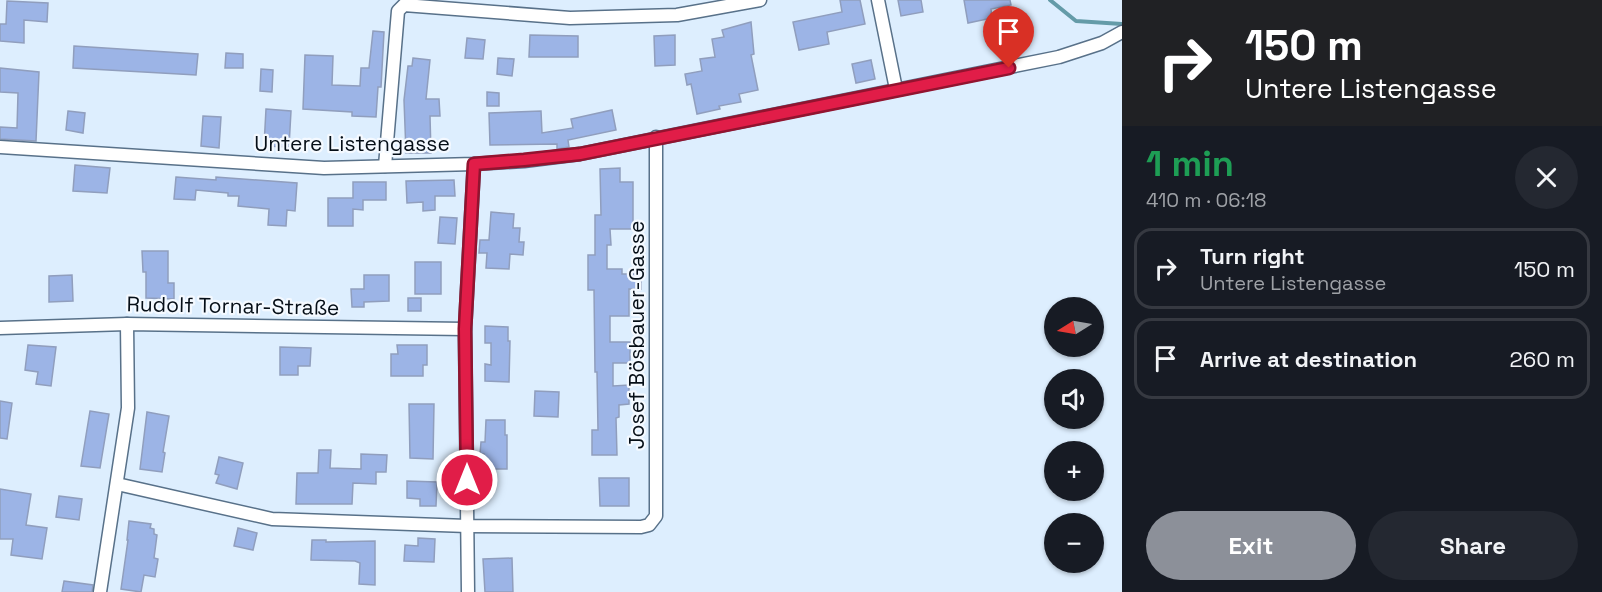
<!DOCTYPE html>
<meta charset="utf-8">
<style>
body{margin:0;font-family:"Space Grotesk",sans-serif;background:#242831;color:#f1f3f6;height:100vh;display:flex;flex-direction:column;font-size:22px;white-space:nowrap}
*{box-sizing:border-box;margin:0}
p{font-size:20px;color:#9ea1a6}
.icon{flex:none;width:33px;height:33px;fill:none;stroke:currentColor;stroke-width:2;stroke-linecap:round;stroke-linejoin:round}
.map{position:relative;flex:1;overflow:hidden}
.panel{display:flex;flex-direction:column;background:#171b24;width:480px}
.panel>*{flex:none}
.banner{background:#202124;color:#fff;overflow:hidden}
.needle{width:39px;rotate:259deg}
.tools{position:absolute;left:1044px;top:297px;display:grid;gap:12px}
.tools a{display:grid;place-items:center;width:60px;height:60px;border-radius:50%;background:#171b24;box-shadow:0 2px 4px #0004;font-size:30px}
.pin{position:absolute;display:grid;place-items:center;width:51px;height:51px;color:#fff;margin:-62px -26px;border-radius:50% 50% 50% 0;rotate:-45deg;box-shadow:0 0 6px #0007}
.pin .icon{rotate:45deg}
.me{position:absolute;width:66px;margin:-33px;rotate:0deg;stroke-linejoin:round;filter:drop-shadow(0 0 4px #0008)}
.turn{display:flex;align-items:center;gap:21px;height:126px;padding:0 24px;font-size:27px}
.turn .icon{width:78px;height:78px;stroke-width:2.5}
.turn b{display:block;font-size:42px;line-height:51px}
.round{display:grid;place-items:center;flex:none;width:63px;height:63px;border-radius:32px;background:#242831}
.head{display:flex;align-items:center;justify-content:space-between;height:102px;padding:0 24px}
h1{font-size:36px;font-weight:700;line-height:45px;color:#1e9e55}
.button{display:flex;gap:12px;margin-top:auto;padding:12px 24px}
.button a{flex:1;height:69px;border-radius:36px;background:#8c9099;color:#fff;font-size:24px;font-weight:700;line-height:69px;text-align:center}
.button a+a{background:#242831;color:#f1f3f6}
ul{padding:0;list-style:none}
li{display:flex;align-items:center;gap:18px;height:81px;margin:0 12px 9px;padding:0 12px;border:3px solid #363941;border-radius:18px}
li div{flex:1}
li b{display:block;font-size:22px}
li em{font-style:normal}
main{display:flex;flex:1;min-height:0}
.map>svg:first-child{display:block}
</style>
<main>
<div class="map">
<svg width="1122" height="592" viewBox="0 0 1122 592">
<rect width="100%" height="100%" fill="#ddeefe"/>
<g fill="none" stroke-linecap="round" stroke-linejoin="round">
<!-- stream -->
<polyline stroke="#649ba8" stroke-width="4" points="1050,0 1076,21 1122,24"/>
</g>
<!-- building -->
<g fill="#9cb4e6" stroke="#909ebd" stroke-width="1.5">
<polygon points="840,0 860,0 865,24 827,32 829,44 799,50 793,22 842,12"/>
<polygon points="898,0 921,0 923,12 901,16"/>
<polygon points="964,0 1010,0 1011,5 991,9 992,18 968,23"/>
<polygon points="7,1 48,3 47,22 24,20 24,43 0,41 0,24 6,24"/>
<polygon points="751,22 754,54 751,55 758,90 739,94 741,102 719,106 720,109 697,114 691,84 687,85 685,74 702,71 700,59 715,57 712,39 724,37 722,30"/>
<polygon points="373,31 384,32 381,87 378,87 376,117 352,116 352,112 303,109 305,55 333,56 332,85 360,86 361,68 369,68"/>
<polygon points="1019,34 1022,51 1007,54 1003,37"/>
<polygon points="530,35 578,36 578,57 529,57"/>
<polygon points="675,35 675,65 655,66 654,36"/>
<polygon points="467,38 485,40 483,59 465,58"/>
<polygon points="74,46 198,54 196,75 73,68"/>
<polygon points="226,53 243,54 243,68 225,68"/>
<polygon points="413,58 430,60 426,99 439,99 440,116 430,116 431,153 406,153 404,100 408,66 412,66"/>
<polygon points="498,58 514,59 512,76 497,74"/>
<polygon points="871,60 875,79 856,83 852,64"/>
<polygon points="0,68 39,72 36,141 0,139 0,127 17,128 18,93 0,92"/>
<polygon points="261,69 273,70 272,92 260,91"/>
<polygon points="487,92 499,93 499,106 487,106"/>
<polygon points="266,109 291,111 289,147 264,146"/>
<polygon points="612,110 616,130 568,140 569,147 557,149 557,144 490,145 489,113 541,111 542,133 573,128 571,119"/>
<polygon points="68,111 85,113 83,133 66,130"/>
<polygon points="203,116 221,117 219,148 201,146"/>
<polygon points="75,165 110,168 107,193 73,191"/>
<polygon points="620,168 620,182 633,182 633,229 610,229 611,245 607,245 607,269 622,269 622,274 641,274 641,289 629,289 629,316 610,316 610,342 630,342 630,363 613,363 613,386 629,385 629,404 619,405 619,417 616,418 617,455 592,455 592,430 598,430 597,372 595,372 594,290 588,290 588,255 595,255 595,215 601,215 600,169"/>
<polygon points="176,177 216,180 216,177 297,183 295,211 287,210 286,226 268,225 269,209 238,206 239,196 228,196 228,193 196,190 195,200 174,199"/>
<polygon points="454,180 455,196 435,196 435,210 423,211 423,202 407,203 406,181"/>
<polygon points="353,182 386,182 386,200 363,200 363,210 353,209 353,226 328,226 328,198 353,198"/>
<polygon points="491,212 514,214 513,228 520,228 519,242 524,242 523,255 510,254 509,269 486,268 487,253 479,253 480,240 489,240"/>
<polygon points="440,217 457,218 455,244 438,243"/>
<polygon points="142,251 168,251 168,283 174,283 174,299 146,298 146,272 143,272"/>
<rect x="415" y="262" width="26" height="32"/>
<polygon points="72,275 73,301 49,302 49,276"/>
<polygon points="364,275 389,275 389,301 364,302 364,307 352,307 351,289 364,289"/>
<rect x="408" y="298" width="13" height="13"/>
<polygon points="485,326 508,327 508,341 510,341 509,382 485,381 485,364 491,365 491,343 485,343"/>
<polygon points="28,345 56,347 51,386 36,384 38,372 25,370"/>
<polygon points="397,345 427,345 427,365 423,365 423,376 391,376 391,354 398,354"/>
<polygon points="280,347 311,348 310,366 298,366 298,375 280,375"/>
<polygon points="535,391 559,392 558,417 534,416"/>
<polygon points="0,401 12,403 7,439 0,438"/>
<polygon points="409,404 434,404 433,459 410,458"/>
<polygon points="90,411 109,414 100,468 81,466"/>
<polygon points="147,412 169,416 163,452 165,453 162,472 140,469"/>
<polygon points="486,420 505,420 505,435 507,435 507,469 484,469 484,454 480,454 481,442 485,442"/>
<polygon points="319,450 331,450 330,468 361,469 361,454 387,455 386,472 376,472 376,484 353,483 352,504 296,504 297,473 318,473"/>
<polygon points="219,457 243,463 237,489 216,483 219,475 215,474"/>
<polygon points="599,478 629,478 629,506 600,506"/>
<polygon points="407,481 437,482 436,506 420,506 420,499 407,498"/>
<polygon points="0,489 31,494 26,525 47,528 42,559 11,555 13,539 0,539"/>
<polygon points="59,496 82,499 79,520 56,517"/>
<polygon points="129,521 151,524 150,528 154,529 154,534 157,535 154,558 158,559 155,577 144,575 141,592 121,589 128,540 127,540"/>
<polygon points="238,528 257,533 253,550 234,546"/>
<polygon points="418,538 435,539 434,562 404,561 405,545 418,546"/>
<polygon points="312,540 326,540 326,542 375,541 375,585 359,584 360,563 355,561 311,560"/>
<polygon points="512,558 513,592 485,592 483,559"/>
<polygon points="64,581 93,585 92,592 62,592"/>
</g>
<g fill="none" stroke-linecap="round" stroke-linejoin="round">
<!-- street casing -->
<g stroke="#587189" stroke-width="15">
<g id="street">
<polyline points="878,0 896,89"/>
<polyline points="0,147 324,168 474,164 524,161 580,154 1059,57 1102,43 1122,32"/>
<polyline points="385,166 398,11 404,5 570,18 677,15 760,0"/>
<polyline points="0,328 127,324 465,329"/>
<polyline points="117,484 272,519 467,526 641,527 649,525 656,516 656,137"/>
<polyline points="100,592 128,408 127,324"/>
<polyline points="468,592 465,329 474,164"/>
</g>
</g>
<!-- street -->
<use href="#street" stroke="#fff" stroke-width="12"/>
</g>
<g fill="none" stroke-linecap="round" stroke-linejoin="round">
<!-- route casing -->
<g stroke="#92132f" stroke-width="15">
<polyline id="route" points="467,480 465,329 474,164 524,160 580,154 1009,68"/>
</g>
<!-- route -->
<use href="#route" stroke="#e11d48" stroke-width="10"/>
</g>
<g text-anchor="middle" stroke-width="4.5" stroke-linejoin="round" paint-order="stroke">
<!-- street labels -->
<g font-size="21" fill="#050e17" stroke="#f4f9ff">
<text x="352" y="151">Untere Listengasse</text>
<text transform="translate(233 306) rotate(1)" y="7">Rudolf Tornar-Straße</text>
<text transform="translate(637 335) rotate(-90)" y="7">Josef Bösbauer-Gasse</text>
</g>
</g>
</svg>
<div class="tools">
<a><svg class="needle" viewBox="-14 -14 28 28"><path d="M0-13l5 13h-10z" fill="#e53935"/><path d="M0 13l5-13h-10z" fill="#9ea1a6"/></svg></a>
<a><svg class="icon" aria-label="sound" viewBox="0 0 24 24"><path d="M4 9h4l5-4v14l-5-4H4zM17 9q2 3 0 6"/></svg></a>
<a>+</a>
<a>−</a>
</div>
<div class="pin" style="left:1009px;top:68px;background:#d93025"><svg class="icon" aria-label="arrive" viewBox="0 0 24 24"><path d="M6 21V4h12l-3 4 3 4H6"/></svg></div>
<svg class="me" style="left:467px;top:480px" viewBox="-20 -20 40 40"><circle r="17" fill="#e11d48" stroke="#fff" stroke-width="3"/><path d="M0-11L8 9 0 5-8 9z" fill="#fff"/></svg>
</div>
<section class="panel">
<div class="banner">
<div class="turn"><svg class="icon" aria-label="right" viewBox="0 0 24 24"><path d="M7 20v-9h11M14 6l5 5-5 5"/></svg><div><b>150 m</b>Untere Listengasse</div></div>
</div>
<div class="head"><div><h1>1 min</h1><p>410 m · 06:18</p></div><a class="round"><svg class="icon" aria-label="close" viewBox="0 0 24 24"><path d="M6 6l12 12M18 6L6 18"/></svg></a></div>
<ul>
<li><svg class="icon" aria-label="right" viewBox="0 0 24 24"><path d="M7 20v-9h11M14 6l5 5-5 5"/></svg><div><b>Turn right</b><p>Untere Listengasse</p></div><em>150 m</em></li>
<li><svg class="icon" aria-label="arrive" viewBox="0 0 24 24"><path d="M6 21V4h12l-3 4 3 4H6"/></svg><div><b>Arrive at destination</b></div><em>260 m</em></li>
</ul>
<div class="button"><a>Exit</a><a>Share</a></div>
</section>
</main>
